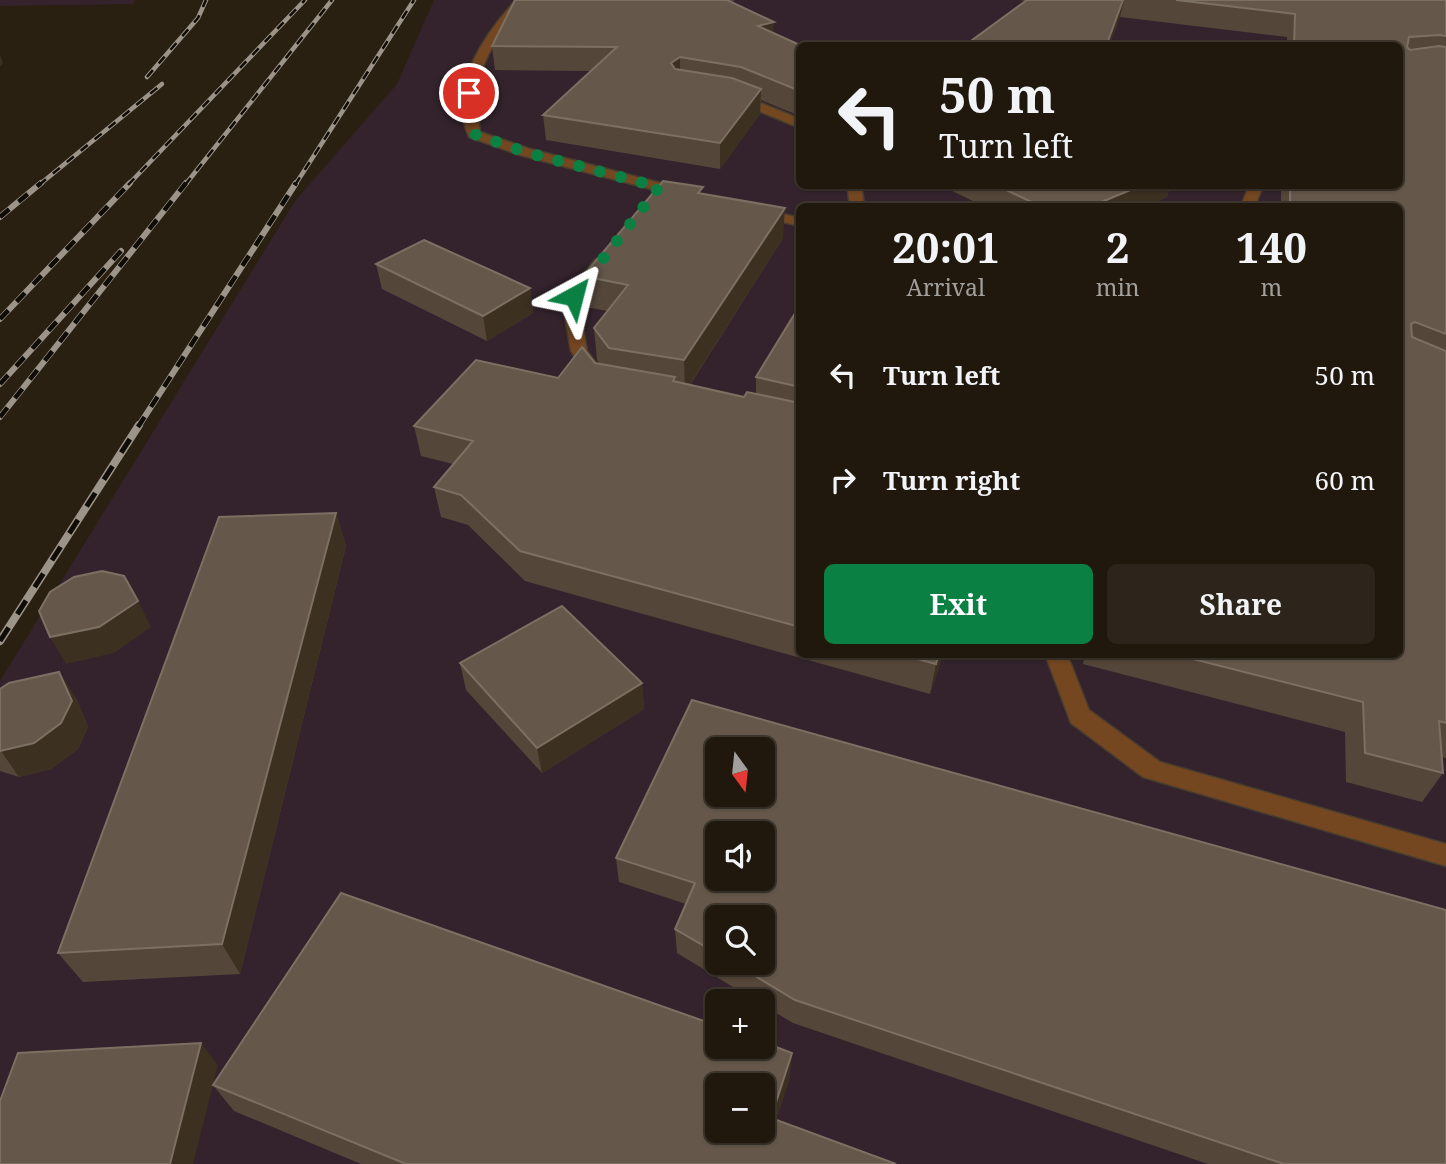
<!DOCTYPE html>
<meta charset="utf-8">
<style>
body{margin:0;font-family:"Noto Serif",serif;background:#2d251b;color:#f1f3f6;height:100vh;display:flex;flex-direction:column;font-size:26px;white-space:nowrap}
*{box-sizing:border-box;margin:0}
p{font-size:23px;color:#a2a09d}
.icon{flex:none;width:38px;height:38px;fill:none;stroke:currentColor;stroke-width:2;stroke-linecap:round;stroke-linejoin:round}
.map{position:relative;flex:1;overflow:hidden}
.details{position:absolute;left:796px;top:203px;width:607px;height:455px;display:flex;flex-direction:column;background:#20180d;border-radius:10px;box-shadow:0 2px 5px #0004,0 0 0 2px #3d372e}
.details>*{flex:none}
.hud{position:absolute;left:796px;top:42px;width:607px;height:147px;border-radius:10px;box-shadow:0 2px 5px #0004,0 0 0 2px #3d372e;background:#20180d;color:#f1f3f6;overflow:hidden}
.needle{width:46px;rotate:165deg}
.fabs{position:absolute;left:705px;top:737px;display:grid;gap:14px}
.fabs a{display:grid;place-items:center;width:70px;height:70px;border-radius:10px;background:#20180d;box-shadow:0 2px 5px #0004,0 0 0 2px #3d372e;font-size:35px}
.pin{position:absolute;display:grid;place-items:center;width:60px;height:60px;color:#fff;margin:-30px;border:4px solid #fff;border-radius:50%;box-shadow:0 2px 7px #0007}
.me{position:absolute;width:77px;margin:-38px;rotate:38deg;stroke-linejoin:round;filter:drop-shadow(0 0 5px #0008)}
.turn{display:flex;align-items:center;gap:24px;height:147px;padding:0 28px;font-size:32px}
.turn .icon{width:91px;height:91px;stroke-width:2.5}
.turn b{display:block;font-size:49px;line-height:60px}
.eta{display:flex;justify-content:space-evenly;align-items:center;height:119px;text-align:center}
.eta b{font-size:42px;font-weight:700;line-height:49px}
.action{display:flex;gap:14px;margin-top:auto;padding:14px 28px}
.action a{flex:1;height:80px;border-radius:10px;background:#0b8043;color:#fff;font-size:28px;font-weight:700;line-height:80px;text-align:center}
.action a+a{background:#2d251b;color:#f1f3f6}
ul{padding:0;list-style:none}
li{display:flex;align-items:center;gap:21px;height:105px;padding:0 28px}
li div{flex:1}
li b{display:block;font-size:26px}
li em{font-style:normal}
.map>svg:first-child{display:block}
</style>
<div class="map">
<svg width="1446" height="1164" viewBox="0 0 1446 1164">
<rect width="100%" height="100%" fill="#2a2011"/>
<!-- industrial -->
<g fill="#34232c" fill-rule="evenodd">
<polygon points="0,0 135,0 133,4 0,6"/>
<path d="M 434,0 L 1446,0 L 1446,1164 L 0,1164 L 0,681 L 295,201 L 397,84 ZM 800,46 L 1400,46 L 1400,186 L 800,186 ZM 800,206 L 1400,206 L 1400,654 L 800,654 ZM 718,749 L 763,749 L 763,794 L 718,794 ZM 718,833 L 763,833 L 763,878 L 718,878 ZM 718,917 L 763,917 L 763,962 L 718,962 ZM 718,1001 L 763,1001 L 763,1046 L 718,1046 ZM 718,1085 L 763,1085 L 763,1130 L 718,1130 Z"/>
</g>
<g fill="none" stroke-linecap="round" stroke-linejoin="round">
<!-- lane casing -->
<g stroke="#463d2f" stroke-width="3">
<g id="lane">
<path d="M 516,0 L 527,0 C 491,46 469,70 480,132 L 530,149 L 691,191 L 691,197 L 686,198 L 520,155 L 469,137 C 447,88 484,35 516,0 Z"/>
<polygon points="734,92 800,119 800,128 730,99 728,96"/>
<polygon points="844,186 858,186 862,191 864,206 850,206 848,191"/>
<polygon points="1249,186 1263,186 1255,206 1241,206"/>
<polygon points="758,208 800,218 800,226 753,215 753,209"/>
<polygon points="600,258 608,263 582,296 582,322 587,351 604,374 595,379 589,378 571,351 566,322 566,296 595,260"/>
<polygon points="1045,654 1067,654 1089,710 1160,762 1446,844 1446,866 1143,777 1071,723"/>
</g>
</g>
<!-- lane -->
<use href="#lane" fill="#744721" fill-rule="evenodd"/>
<!-- rail-far2 casing -->
<g stroke="#9c9488" stroke-width="4.5">
<g id="rail-far2">
<polyline points="147,77 198,18 206,0"/>
<polyline points="39,185 162,84"/>
<polyline points="128,185 305,0"/>
<polyline points="185,185 332,0"/>
<polyline points="295,185 414,0"/>
</g>
</g>
<!-- rail-far1 casing -->
<g stroke="#9c9488" stroke-width="6">
<g id="rail-far1">
<polyline points="0,217 41,183"/>
<polyline points="0,319 130,183"/>
<polyline points="0,384 121,251"/>
<polyline points="0,417 186,183"/>
<polyline points="138,427 296,183"/>
</g>
</g>
<!-- rail casing -->
<g stroke="#9c9488" stroke-width="8">
<polyline id="rail" points="0,641 139,425"/>
</g>
<!-- rail-far2 -->
<use href="#rail-far2" stroke="#0f0b05" stroke-width="2.5" stroke-dasharray="9" stroke-linecap="butt"/>
<!-- rail-far1 -->
<use href="#rail-far1" stroke="#0f0b05" stroke-width="4.5" stroke-dasharray="12" stroke-linecap="butt"/>
<!-- rail -->
<use href="#rail" stroke="#0f0b05" stroke-width="5" stroke-dasharray="16" stroke-linecap="butt"/>
</g>
<!-- wall -->
<g fill="#544739" fill-rule="evenodd">
<polygon points="515,0 735,0 731,2 774,33 800,46 800,116 761,100 760,114 720,169 546,140 543,115 591,71 495,70 492,46"/>
<polygon points="1019,0 1446,0 1446,758 1442,757 1443,773 1422,802 1346,782 1345,732 1083,664 1085,654 1400,654 1400,206 1281,206 1281,186 1400,186 1400,46 1287,46 1287,37 1120,17 1109,46 964,46 1026,1"/>
<polygon points="942,186 1170,186 1167,197 1146,206 983,206"/>
<polygon points="703,194 783,238 690,385 744,397 756,393 756,377 800,305 800,654 943,654 930,694 525,581 468,525 441,517 434,487 453,464 421,456 414,426 558,378 595,363 600,364 597,360 594,328 607,311 586,307 583,276"/>
<polygon points="376,264 530,288 533,313 487,341 382,289"/>
<polygon points="336,513 346,546 240,974 83,982 58,953"/>
<polygon points="460,663 642,683 644,709 542,773 466,690"/>
<polygon points="0,689 76,698 88,727 78,749 51,769 19,777 0,771"/>
<path d="M 692,700 L 1446,1164 L 1208,1164 L 793,1023 L 763,1005 L 763,1001 L 756,1001 L 677,953 L 675,929 L 686,904 L 619,882 L 616,858 ZM 718,917 L 763,962 L 718,962 Z"/>
<polygon points="792,1053 789,1080 776,1120 896,1164 361,1164 234,1111 213,1085"/>
</g>
<!-- shaded-wall -->
<g fill="#3c3021">
<polygon points="1123,0 1124,0 1120,17 1109,46 1102,46"/>
<polygon points="774,22 773,45 758,26"/>
<polygon points="0,55 3,63 0,67"/>
<polygon points="680,57 680,81 671,63"/>
<polygon points="761,89 760,114 720,169 720,143"/>
<polygon points="1140,186 1170,186 1167,197 1146,206 1092,206"/>
<polygon points="785,208 783,238 685,392 684,360"/>
<polygon points="530,288 533,313 487,341 483,316"/>
<polygon points="336,513 346,546 240,974 222,944"/>
<polygon points="138,601 151,627 114,653 66,664 50,637"/>
<polygon points="939,654 943,654 930,694 936,664"/>
<polygon points="59,672 76,698 88,727 78,749 51,769 19,777 1,751"/>
<polygon points="642,683 644,709 542,773 537,748"/>
<polygon points="201,1043 218,1065 193,1164 170,1164"/>
<polygon points="792,1053 789,1080 769,1144 771,1118"/>
</g>
<!-- building -->
<g fill="#65584b" stroke="#7c7063" stroke-width="2" fill-rule="evenodd">
<polygon points="515,0 727,0 774,22 758,26 802,46 800,46 800,91 741,67 680,57 671,63 675,69 732,78 761,89 720,143 543,115 617,47 492,46"/>
<polygon points="1027,0 1123,0 1108,41 1102,46 964,46"/>
<polygon points="1176,0 1446,0 1446,36 1439,35 1409,37 1407,47 1410,50 1439,46 1446,47 1446,334 1415,322 1411,324 1412,337 1446,351 1446,723 1439,721 1443,773 1365,753 1363,702 1173,654 1400,654 1400,206 1290,206 1290,186 1400,186 1400,46 1294,46 1295,14"/>
<polygon points="663,181 703,187 698,193 785,208 684,360 609,348 594,328 628,285 583,276"/>
<polygon points="998,186 1140,186 1092,206 1040,206"/>
<polygon points="424,240 530,288 483,316 376,264"/>
<polygon points="800,305 800,387 756,377"/>
<polygon points="582,347 595,363 675,377 673,381 744,397 747,392 800,403 800,627 520,551 461,495 434,487 473,441 414,426 476,360 558,378"/>
<polygon points="336,513 222,944 58,953 219,517"/>
<polygon points="102,571 124,576 138,601 99,627 50,637 39,611 50,592 74,577"/>
<polygon points="562,606 642,683 537,748 460,663"/>
<polygon points="899,654 939,654 936,664"/>
<polygon points="59,672 72,701 61,723 34,743 0,751 0,689 9,683"/>
<path d="M 692,700 L 1446,910 L 1446,1164 L 1284,1164 L 795,1000 L 732,962 L 763,962 L 763,917 L 718,917 L 718,954 L 675,929 L 695,883 L 616,858 ZM 718,749 L 763,749 L 763,794 L 718,794 ZM 718,833 L 763,833 L 763,878 L 718,878 Z"/>
<path d="M 341,893 L 718,1026 L 718,1046 L 763,1046 L 763,1042 L 792,1053 L 771,1118 L 896,1164 L 406,1164 L 213,1085 ZM 718,1085 L 763,1085 L 763,1130 L 718,1130 Z"/>
<polygon points="201,1043 170,1164 0,1164 0,1101 18,1053"/>
</g>
<g fill="none" stroke-linecap="round" stroke-linejoin="round">
<!-- route -->
<polyline stroke="#0b8043" stroke-width="12" stroke-dasharray="0 21.6" points="469,93 474,134 525,152 659,187 574,296"/>
</g>
</svg>
<div class="fabs">
<a><svg class="needle" viewBox="-14 -14 28 28"><path d="M0-13l5 13h-10z" fill="#e53935"/><path d="M0 13l5-13h-10z" fill="#a2a09d"/></svg></a>
<a><svg class="icon" aria-label="sound" viewBox="0 0 24 24"><path d="M4 9h4l5-4v14l-5-4H4zM17 9q2 3 0 6"/></svg></a>
<a><svg class="icon" aria-label="search" viewBox="0 0 24 24"><circle cx="10" cy="10" r="6"/><path d="M15 15l6 6"/></svg></a>
<a>+</a>
<a>−</a>
</div>
<div class="pin" style="left:469px;top:93px;background:#d93025"><svg class="icon" aria-label="arrive" viewBox="0 0 24 24"><path d="M6 21V4h12l-3 4 3 4H6"/></svg></div>
<svg class="me" style="left:574px;top:296px" viewBox="-20 -20 40 40"><path d="M0-17L14 15 0 8-14 15z" fill="#0b8043" stroke="#fff" stroke-width="4"/></svg>
<div class="hud">
<div class="turn"><svg class="icon" aria-label="left" viewBox="0 0 24 24"><path d="M17 20v-9H6M10 6l-5 5 5 5"/></svg><div><b>50 m</b>Turn left</div></div>
</div>
<section class="details">
<div class="eta">
<div><b>20:01</b><p>Arrival</p></div>
<div><b>2</b><p>min</p></div>
<div><b>140</b><p>m</p></div>
</div>
<ul>
<li><svg class="icon" aria-label="left" viewBox="0 0 24 24"><path d="M17 20v-9H6M10 6l-5 5 5 5"/></svg><div><b>Turn left</b></div><em>50 m</em></li>
<li><svg class="icon" aria-label="right" viewBox="0 0 24 24"><path d="M7 20v-9h11M14 6l5 5-5 5"/></svg><div><b>Turn right</b></div><em>60 m</em></li>
</ul>
<div class="action"><a>Exit</a><a>Share</a></div>
</section>
</div>
